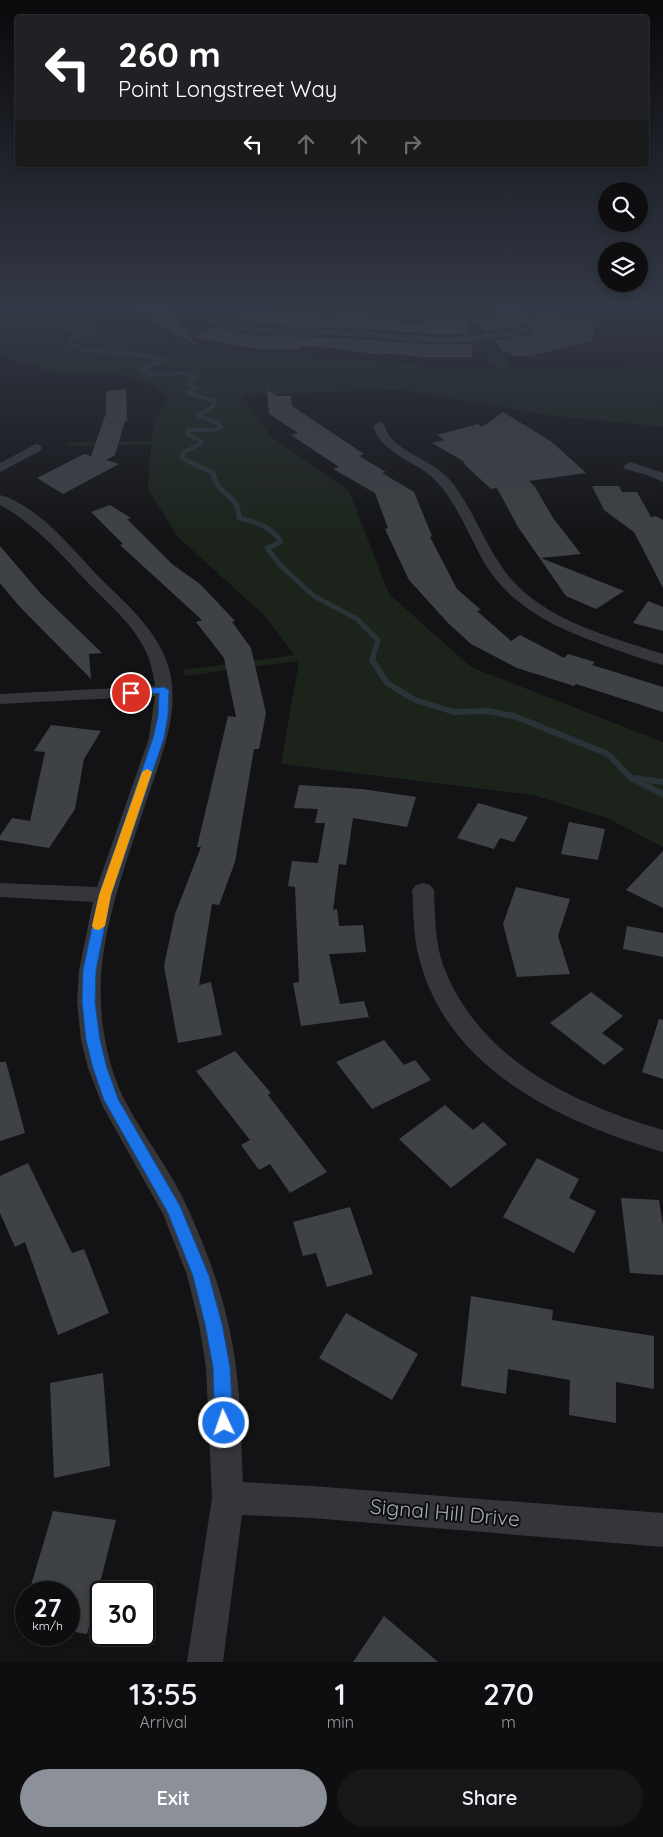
<!DOCTYPE html>
<style>
body{margin:0;font-family:Quicksand,sans-serif;background:#171719;color:#f1f3f6;height:100vh;display:flex;flex-direction:column;font-size:19px;white-space:nowrap}
*{box-sizing:border-box;margin:0}
p{font-size:16px;color:#9b9c9f}
.icon{flex:none;width:28px;height:28px;fill:none;stroke:currentColor;stroke-width:2;stroke-linecap:round;stroke-linejoin:round}
.map{position:relative;height:1662px;overflow:hidden}
.details{display:flex;flex-direction:column;background:#0e0e10;flex:1}
.details>*{flex:none}
.top-card{position:absolute;left:15px;top:15px;width:634px;height:152px;border-radius:5px;box-shadow:0 2px 8px #0003,0 0 0 1px #2e2e30;background:#202124;color:#fff;overflow:hidden}
.buttons{position:absolute;left:598px;top:182px;display:grid;gap:10px}
.buttons a{display:grid;place-items:center;width:50px;height:50px;border-radius:50%;background:#0e0e10;box-shadow:0 2px 8px #0003,0 0 0 1px #2e2e30;font-size:25px}
.speed{position:absolute;left:15px;top:1581px;display:flex;gap:10px;font-size:25px;font-weight:700;text-align:center}
.speed>*{display:grid;place-content:center;width:65px;height:65px;border-radius:50%;background:#0e0e10;box-shadow:0 2px 8px #0003,0 0 0 1px #2e2e30;line-height:1}
.speed small{font-size:12px;font-weight:400}
.speed .limit{border:2px solid #111;border-radius:8px;background:#fff;color:#111}
.pin{position:absolute;display:grid;place-items:center;width:42px;height:42px;color:#fff;margin:-21px;border:2px solid #fff;border-radius:50%;box-shadow:0 1px 5px #0007}
.me{position:absolute;width:55px;margin:-28px;rotate:357deg;stroke-linejoin:round;filter:drop-shadow(0 0 4px #0008)}
.turn{display:flex;align-items:center;gap:18px;height:105px;padding:0 20px;font-size:22px}
.turn .icon{width:65px;height:65px;stroke-width:2.5}
.turn b{display:block;font-size:35px;line-height:42px}
.lanes{display:flex;align-items:center;height:48px;padding:0 20px;background:#0003;justify-content:center;gap:25px;direction:ltr}
.lanes .off{opacity:.35}
.eta{display:flex;justify-content:space-evenly;align-items:center;height:85px;text-align:center}
.eta b{font-size:30px;font-weight:600;line-height:35px}
.primary-button{display:flex;gap:10px;margin-top:auto;padding:10px 20px}
.primary-button a{flex:1;height:58px;border-radius:30px;background:#8c9099;color:#fff;font-size:20px;font-weight:600;line-height:58px;text-align:center}
.primary-button a+a{background:#171719;color:#f1f3f6}
.map>svg:first-child{display:block}
</style>
<div class="map">
<svg width="663" height="1662" viewBox="0 0 663 1662">
<rect width="100%" height="100%" fill="#131315"/>
<!-- green -->
<path fill="#1b231b" d="M 0,309 L 17,310 L 49,321 L 76,322 L 220,349 L 402,363 L 437,369 L 500,370 L 477,343 L 489,342 L 513,368 L 558,369 L 663,366 L 663,427 L 548,415 L 401,390 L 242,395 L 270,436 L 349,491 L 389,594 L 471,667 L 663,742 L 663,847 L 607,818 L 533,795 L 281,764 L 299,661 L 184,676 L 183,670 L 294,655 L 266,617 L 178,537 L 148,489 L 151,445 L 66,446 L 65,443 L 152,441 L 154,422 L 169,398 C 136,363 93,379 52,371 C 34,367 17,360 0,354 Z"/>
<g fill="none" stroke-linecap="round" stroke-linejoin="round">
<!-- stream-far2 -->
<path stroke="#293439" stroke-width="4" d="M 0,324 L 87,329 L 96,332 L 68,339 L 68,342 C 84,355 113,351 134,354 C 144,356 155,358 165,360 L 142,368 L 151,375 L 184,373 L 195,376 L 190,384 L 195,388 L 188,393 L 215,401 L 212,408 L 197,415 L 218,423 L 221,427 L 213,430 L 188,430 L 187,434 L 201,441 L 199,445 L 183,452 L 182,458 L 190,462"/>
<!-- stream-far1 -->
<path stroke="#293439" stroke-width="5" d="M 188,461 L 213,473 C 219,499 238,491 239,518 C 256,522 271,526 281,542 L 267,548 L 281,566 L 314,596 L 357,619 L 378,640 L 372,659"/>
<!-- stream -->
<g stroke="#293439" stroke-width="6">
<polyline points="373,657 372,660 387,683 415,700 454,712 487,711 514,716 608,754 631,778 663,794"/>
<polyline points="634,778 663,782"/>
</g>
</g>
<!-- building -->
<g fill="#3f4245">
<polygon points="133,309 169,309 197,345 197,346"/>
<polygon points="253,309 291,316 292,314 333,316 336,313 403,318 396,325 466,318 469,334 441,335 346,328 267,326 229,320"/>
<polygon points="494,309 523,309 532,319 545,312 594,323 593,341 529,356 513,356 509,352 503,352 494,341 531,334 534,329 527,325 486,332 474,318 499,315"/>
<polygon points="215,327 241,333 264,336 348,338 428,344 471,344 473,357 422,357 382,353 380,355 333,348 301,346 300,349 256,349 193,337"/>
<polygon points="126,389 127,421 125,421 115,455 106,460 119,464 63,494 37,478 84,454 91,456 106,413 106,391"/>
<polygon points="267,390 277,396 291,396 292,406 364,454 359,456 386,472 382,473 414,492 432,536 430,537 457,589 481,610 477,611 511,641 520,635 564,658 568,654 595,662 592,665 663,687 663,712 576,684 574,686 517,668 471,644 448,623 409,580 385,529 388,528 375,493 333,469 339,467 291,435 298,433 269,414"/>
<polygon points="503,412 552,442 586,473 529,481 535,487 553,518 581,554 541,558 624,591 596,609 566,596 518,527 497,488 491,489 463,463 465,462 432,443 444,440 437,435 478,424 482,427"/>
<polygon points="592,486 619,486 622,492 637,492 651,517 656,516 663,520 663,588 634,532 604,510"/>
<polygon points="110,505 131,518 127,519 172,564 200,584 235,621 232,622 251,648 266,713 259,749 254,749 235,862 219,905 212,904 199,985 211,982 222,1035 178,1043 164,966 175,914 201,847 197,847 228,716 236,717 224,658 196,622 202,620 120,545 123,544 91,512"/>
<polygon points="0,546 41,594 102,653 89,654 91,679 19,606 0,583"/>
<polygon points="648,601 663,607 663,631 633,623"/>
<polygon points="51,725 101,731 84,759 75,809 49,848 0,840 0,836 12,818 30,821 45,752 34,751"/>
<polygon points="299,785 362,789 416,797 407,827 353,818 346,865 339,864 333,910 337,909 339,926 363,925 366,952 329,954 340,1004 364,1001 369,1017 301,1026 293,983 299,982 295,887 288,886 292,861 318,863 325,823 315,823 318,809 294,808"/>
<polygon points="478,803 528,817 514,842 500,838 494,849 457,838"/>
<polygon points="569,822 605,829 598,860 561,854"/>
<polygon points="663,851 663,908 626,890"/>
<polygon points="516,887 570,899 558,936 570,974 517,977 503,924"/>
<polygon points="627,926 663,933 663,957 623,949"/>
<polygon points="591,992 623,1016 602,1033 624,1049 604,1065 550,1023"/>
<polygon points="659,1019 663,1020 663,1079 642,1072"/>
<polygon points="384,1040 404,1065 415,1060 431,1080 372,1109 336,1062"/>
<polygon points="235,1051 271,1093 268,1095 327,1172 290,1193 270,1164 259,1170 241,1145 250,1140 196,1071"/>
<polygon points="0,1062 6,1062 25,1133 0,1141"/>
<polygon points="445,1105 473,1130 483,1122 507,1144 451,1188 399,1139"/>
<polygon points="537,1158 579,1179 569,1198 596,1211 574,1253 503,1217"/>
<polygon points="28,1163 72,1253 84,1249 109,1313 58,1335 25,1242 15,1247 0,1213 0,1176"/>
<polygon points="621,1198 659,1200 663,1226 663,1275 630,1273"/>
<polygon points="350,1207 373,1274 327,1287 316,1253 303,1256 293,1222"/>
<polygon points="471,1296 553,1310 552,1320 654,1336 654,1389 616,1382 616,1423 569,1415 570,1380 508,1369 506,1394 461,1386"/>
<polygon points="346,1313 418,1354 392,1400 319,1358"/>
<polygon points="103,1373 110,1466 54,1478 50,1383"/>
<polygon points="53,1511 116,1520 87,1634 69,1631 69,1592 29,1592"/>
<polygon points="384,1616 438,1662 353,1662"/>
</g>
<g fill="none" stroke-linecap="round" stroke-linejoin="round">
<!-- street -->
<g fill="#34363a" fill-rule="evenodd">
<path d="M 189,309 L 201,309 L 212,316 L 229,322 L 267,328 L 346,330 L 441,337 L 482,335 L 527,327 L 532,330 L 531,332 C 506,338 480,342 455,343 C 419,344 384,338 348,336 C 305,334 220,342 189,309 Z"/>
<polygon points="592,309 612,309 625,312 626,314 621,317 593,311"/>
<path d="M 379,422 L 383,423 C 386,428 387,433 390,437 C 406,455 433,461 449,479 C 472,506 483,541 504,570 C 540,620 608,636 663,654 L 663,665 C 648,661 634,656 620,651 C 568,633 515,613 485,564 C 469,537 459,506 437,482 C 418,461 383,456 373,426 Z"/>
<polygon points="36,444 40,445 42,448 40,451 0,472 0,463"/>
<polygon points="630,462 663,473 663,482 647,475 625,469 623,466"/>
<path d="M 0,495 C 37,505 72,548 97,575 C 124,602 156,628 168,665 C 182,710 161,757 147,799 C 127,861 97,937 101,1003 C 102,1035 110,1070 124,1099 C 143,1136 171,1170 188,1209 C 211,1259 229,1311 236,1367 C 241,1405 241,1444 243,1482 L 312,1486 L 663,1513 L 663,1547 L 312,1518 L 242,1515 L 223,1662 L 187,1662 L 212,1498 L 206,1367 L 199,1324 L 187,1275 L 163,1214 L 103,1107 L 88,1068 L 81,1040 L 77,1002 L 79,970 L 93,902 L 0,897 L 0,883 L 97,887 L 149,738 L 155,696 L 0,704 L 0,694 L 155,686 C 153,671 150,658 143,646 C 131,623 111,606 93,588 C 64,558 37,525 0,505 Z"/>
<path d="M 423,883 L 430,885 L 434,890 C 435,915 435,942 443,965 C 478,1059 573,1104 663,1130 L 663,1152 C 562,1122 448,1071 419,958 C 413,936 414,913 412,890 L 416,885 Z"/>
</g>
</g>
<!-- sky -->
<linearGradient id="sky" x2="0" y2="1"><stop stop-color="#0a0a0c"/><stop offset="0.57" stop-color="#333946"/><stop offset="1" stop-color="#333946" stop-opacity="0"/></linearGradient>
<rect width="663" height="542" fill="url(#sky)"/>
<!-- route -->
<polygon fill="#1a73e8" stroke="#114b97" points="164,687 169,690 168,716 164,738 111,895 96,970 95,1002 100,1040 107,1068 118,1099 180,1206 209,1276 222,1324 230,1367 233,1423 230,1429 224,1432 218,1429 215,1423 213,1367 205,1324 193,1276 168,1213 104,1100 93,1068 86,1040 82,1002 83,970 99,895 153,738 158,716 159,693 131,696 126,693 131,690"/>
<!-- slow -->
<polygon fill="#f59e0b" points="147,769 152,772 111,895 105,926 99,930 94,929 92,926 99,895 142,772"/>
<g text-anchor="middle" stroke-width="4" stroke-linejoin="round" paint-order="stroke">
<!-- near-street labels -->
<g font-size="21" fill="#a5acb6" stroke="#0e0e10">
<text transform="translate(445 1513) rotate(5)" y="7">Signal Hill Drive</text>
</g>
</g>
</svg>
<div class="buttons">
<a><svg class="icon" aria-label="search" viewBox="0 0 24 24"><circle cx="10" cy="10" r="6"/><path d="M15 15l6 6"/></svg></a>
<a><svg class="icon" aria-label="layers" viewBox="0 0 24 24"><path d="M12 4l9 5-9 5-9-5zM3 14l9 5 9-5"/></svg></a>
</div>
<div class="speed"><div>27<small>km/h</small></div><div class="limit">30</div></div>
<div class="pin" style="left:131px;top:693px;background:#d93025"><svg class="icon" aria-label="arrive" viewBox="0 0 24 24"><path d="M6 21V4h12l-3 4 3 4H6"/></svg></div>
<svg class="me" style="left:224px;top:1423px" viewBox="-20 -20 40 40"><circle r="17" fill="#1a73e8" stroke="#fff" stroke-width="3"/><path d="M0-11L8 9 0 5-8 9z" fill="#fff"/></svg>
<div class="top-card">
<div class="turn"><svg class="icon" aria-label="left" viewBox="0 0 24 24"><path d="M17 20v-9H6M10 6l-5 5 5 5"/></svg><div><b>260 m</b>Point Longstreet Way</div></div>
<div class="lanes"><svg class="icon" aria-label="left" viewBox="0 0 24 24"><path d="M17 20v-9H6M10 6l-5 5 5 5"/></svg><svg class="icon off" aria-label="ahead" viewBox="0 0 24 24"><path d="M12 20V5M6 11l6-6 6 6"/></svg><svg class="icon off" aria-label="ahead" viewBox="0 0 24 24"><path d="M12 20V5M6 11l6-6 6 6"/></svg><svg class="icon off" aria-label="right" viewBox="0 0 24 24"><path d="M7 20v-9h11M14 6l5 5-5 5"/></svg></div>
</div>
</div>
<section class="details">
<div class="eta">
<div><b>13:55</b><p>Arrival</p></div>
<div><b>1</b><p>min</p></div>
<div><b>270</b><p>m</p></div>
</div>
<div class="primary-button"><a>Exit</a><a>Share</a></div>
</section>
